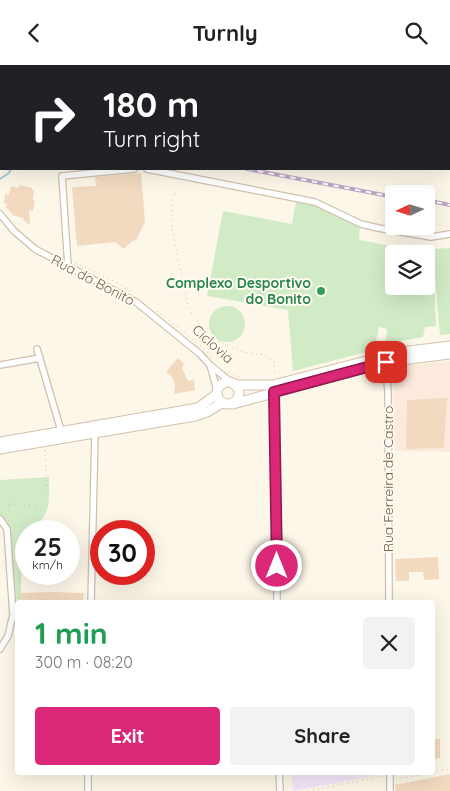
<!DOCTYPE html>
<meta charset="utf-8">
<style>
body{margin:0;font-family:Quicksand,sans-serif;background:#f2f2f2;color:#222;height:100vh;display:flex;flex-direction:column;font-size:19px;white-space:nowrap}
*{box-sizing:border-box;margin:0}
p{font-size:16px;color:#767676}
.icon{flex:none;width:28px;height:28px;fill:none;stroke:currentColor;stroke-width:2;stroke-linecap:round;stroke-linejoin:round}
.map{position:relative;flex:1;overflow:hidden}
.side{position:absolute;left:15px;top:535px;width:420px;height:175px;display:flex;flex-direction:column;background:#fff;border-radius:5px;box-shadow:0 5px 20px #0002}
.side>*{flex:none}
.hud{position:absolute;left:0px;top:0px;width:450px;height:105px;box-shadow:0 5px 20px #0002;background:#202124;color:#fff;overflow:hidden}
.needle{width:32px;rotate:266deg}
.fabs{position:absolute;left:385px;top:120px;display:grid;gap:10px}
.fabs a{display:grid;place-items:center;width:50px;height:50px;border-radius:5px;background:#fff;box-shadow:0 5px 20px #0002;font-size:25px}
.speed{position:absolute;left:15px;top:455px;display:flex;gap:10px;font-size:25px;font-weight:700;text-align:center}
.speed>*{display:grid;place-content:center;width:65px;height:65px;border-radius:50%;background:#fff;box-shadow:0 5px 20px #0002;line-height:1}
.speed small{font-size:12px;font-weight:400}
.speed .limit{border:8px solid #d22;background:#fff;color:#111}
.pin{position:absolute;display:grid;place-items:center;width:42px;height:42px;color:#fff;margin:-21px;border-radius:10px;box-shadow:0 2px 8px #0006}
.me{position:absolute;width:55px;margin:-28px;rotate:0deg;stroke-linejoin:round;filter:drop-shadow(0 0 4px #0008)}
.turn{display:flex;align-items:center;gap:18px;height:105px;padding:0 20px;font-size:22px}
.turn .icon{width:65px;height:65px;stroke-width:2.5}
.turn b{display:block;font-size:35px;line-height:42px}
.round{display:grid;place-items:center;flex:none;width:52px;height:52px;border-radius:5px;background:#f2f2f2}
.summary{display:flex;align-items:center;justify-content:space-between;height:85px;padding:0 20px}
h1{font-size:30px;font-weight:800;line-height:38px;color:#1e9e55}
.primary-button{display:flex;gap:10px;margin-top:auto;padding:10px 20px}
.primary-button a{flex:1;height:58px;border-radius:5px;background:#db2777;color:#fff;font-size:20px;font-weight:800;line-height:58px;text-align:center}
.primary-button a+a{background:#f2f2f2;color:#222}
header{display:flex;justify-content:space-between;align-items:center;height:65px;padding:0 20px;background:#fff;font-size:22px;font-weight:800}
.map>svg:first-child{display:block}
</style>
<header><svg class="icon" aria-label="back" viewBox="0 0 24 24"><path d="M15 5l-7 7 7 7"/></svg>Turnly<svg class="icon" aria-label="search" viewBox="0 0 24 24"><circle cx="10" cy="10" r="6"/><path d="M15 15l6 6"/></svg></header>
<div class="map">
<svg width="450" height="726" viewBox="0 0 450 726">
<rect width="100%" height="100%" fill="#fdf7e9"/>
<!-- commercial -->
<polygon fill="#fdeadd" points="450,296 450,387 395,386 393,310 397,303 411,300"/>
<!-- education -->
<polygon fill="#f4e6f9" points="292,708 379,708 379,710 293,726"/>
<!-- green -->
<g fill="#d2ebc7" fill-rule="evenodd">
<path d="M 296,137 L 320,140 L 360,160 L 359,175 L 419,186 L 431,190 L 433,184 L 450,183 L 450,269 L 440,270 L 433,192 L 436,261 L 425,262 L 423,272 L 385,279 L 387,264 L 379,262 L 374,285 L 293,306 L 288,245 L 207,231 L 223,146 L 292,159 ZM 394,189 L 426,189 L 426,221 L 394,221 Z"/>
<circle cx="227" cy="259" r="18"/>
<path d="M 49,412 C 49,439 52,446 31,466 L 26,466 L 26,471 L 22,475 L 21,537 L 18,538 L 17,551 L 15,552 L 7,461 L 0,451 L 0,415 Z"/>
</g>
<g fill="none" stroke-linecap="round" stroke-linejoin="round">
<!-- stream -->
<g stroke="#a3cbd9" stroke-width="2">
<polyline points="16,1 18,0"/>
<polyline points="36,1 36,0"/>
<polyline points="0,12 1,11"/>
<polyline points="0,114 9,108 11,104"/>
</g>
</g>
<!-- building -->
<g fill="#f2dac1">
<polygon points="141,108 145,157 136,175 132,176 124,184 115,177 77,181 72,122 96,121 95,112"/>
<polygon points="19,120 32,123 32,125 34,125 33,135 35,136 33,146 29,145 30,160 23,155 24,153 12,150 12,148 6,143 7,139 4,138 5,129 9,130 11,121 19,123"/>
<polygon points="178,293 184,299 182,303 188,316 194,315 195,325 174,329 175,319 171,311 166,307"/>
<polygon points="447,333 444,383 406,384 407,335"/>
<polygon points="438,492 439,514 424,515 423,507 409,507 409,516 396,516 395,494"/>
<polygon points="53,527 84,528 83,538 21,538 21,528"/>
<polygon points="432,674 440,674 440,693 432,694"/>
<polygon points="450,709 450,726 396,726 395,720"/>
</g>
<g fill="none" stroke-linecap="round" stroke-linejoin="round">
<!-- street casing -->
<g stroke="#cfc0ae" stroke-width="8">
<g id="street">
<polyline points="147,104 315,137 361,159 378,163 431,172 450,169"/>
<polyline points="0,149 14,166 35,184 136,237 200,289 210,300 232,318"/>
<polyline points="68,201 62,111 134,104"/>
<polyline points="37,284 62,369"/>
<polyline points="385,295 388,326 389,538"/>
<polyline points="0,300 40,293"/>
<polyline points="210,300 217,325"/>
<polyline points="274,326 276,336 277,538"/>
<polyline points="0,454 7,464 13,550 8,571 0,584"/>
<polyline points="91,538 95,368"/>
<polyline points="279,708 280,726"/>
<polyline points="88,726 88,708"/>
<polyline points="390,726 390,708"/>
</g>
</g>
<!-- secondary casing -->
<g stroke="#d2c1ac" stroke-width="11">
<g id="secondary">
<circle cx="228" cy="328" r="11"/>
<polyline points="235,320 273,320 401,287 450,281"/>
<polyline points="233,339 386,297 450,289"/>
<polyline points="0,377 198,343 217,329"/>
<polyline points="0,384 195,351 207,347 222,338"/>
</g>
</g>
<!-- path -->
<g stroke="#d8bda3" stroke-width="1" stroke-dasharray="1 4" stroke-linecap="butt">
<polyline points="413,0 415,1"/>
<polyline points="449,14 450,14"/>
<polyline points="449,98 450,97"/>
<polyline points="176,129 173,128 171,156 173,169 187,237 192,249 210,271 221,278 243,287 264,290 274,296 275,311"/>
<polyline points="76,198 118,218 130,226"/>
<polyline points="157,246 206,285 213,294"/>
<polyline points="229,307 239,312"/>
<polyline points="9,440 35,441 47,424 45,385"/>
<polyline points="36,442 40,443 42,448"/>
<polyline points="9,456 9,440 14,432"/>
<polyline points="13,475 20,475 19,528 18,528"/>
<polyline points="19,538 19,529"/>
<polyline points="432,707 450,704"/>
<polyline points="396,714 431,708"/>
<polyline points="308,726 384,711"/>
</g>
<!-- street -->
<use href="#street" stroke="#fff" stroke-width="5.5"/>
<!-- secondary -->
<use href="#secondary" stroke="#fff" stroke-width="9"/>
<!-- rail casing -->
<g stroke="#bca6c8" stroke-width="4">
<g id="rail">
<polyline points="0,50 1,50"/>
<polyline points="247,104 394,132"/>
<polyline points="426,135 450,140"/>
</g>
</g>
<!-- rail -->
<use href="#rail" stroke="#fffbf0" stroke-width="2" stroke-dasharray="5.5" stroke-linecap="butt"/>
</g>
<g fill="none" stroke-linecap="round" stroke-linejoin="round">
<!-- route casing -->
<g stroke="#8e194d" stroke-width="12">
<polyline id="route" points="277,501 274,327 386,297"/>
</g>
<!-- route -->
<use href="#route" stroke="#db2777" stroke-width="9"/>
</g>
<!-- markers -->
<circle fill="#2e9e5b" stroke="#fffbf0" stroke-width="2" cx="321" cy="226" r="5"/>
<g text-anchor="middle" stroke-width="4" stroke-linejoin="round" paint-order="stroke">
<!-- street labels -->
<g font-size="14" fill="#78604c" stroke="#fffbf0">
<text transform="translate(93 215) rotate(28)" y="5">Rua do Bonito</text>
<text transform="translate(213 279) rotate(42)" y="5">Ciclovia</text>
<text transform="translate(388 414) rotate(-90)" y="5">Rua Ferreira de Castro</text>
</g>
<!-- leisure labels -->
<g font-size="14" font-weight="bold" fill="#27864d" stroke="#fffbf0" text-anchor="end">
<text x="311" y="223">Complexo Desportivo<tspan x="311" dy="16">do Bonito</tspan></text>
</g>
</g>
</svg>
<div class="fabs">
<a><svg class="needle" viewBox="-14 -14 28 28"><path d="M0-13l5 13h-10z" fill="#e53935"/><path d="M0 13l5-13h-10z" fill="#767676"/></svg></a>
<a><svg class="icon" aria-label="layers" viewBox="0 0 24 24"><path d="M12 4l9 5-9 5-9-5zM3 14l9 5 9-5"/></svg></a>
</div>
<div class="speed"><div>25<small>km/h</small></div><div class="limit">30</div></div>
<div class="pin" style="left:386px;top:297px;background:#d93025"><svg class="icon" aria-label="arrive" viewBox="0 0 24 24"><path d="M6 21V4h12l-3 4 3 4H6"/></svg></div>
<svg class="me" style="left:277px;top:501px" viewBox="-20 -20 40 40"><circle r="17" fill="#db2777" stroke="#fff" stroke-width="3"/><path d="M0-11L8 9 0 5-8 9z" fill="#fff"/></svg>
<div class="hud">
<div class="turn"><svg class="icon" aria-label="right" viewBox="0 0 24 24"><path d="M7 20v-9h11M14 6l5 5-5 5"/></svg><div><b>180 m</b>Turn right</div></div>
</div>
<section class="side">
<div class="summary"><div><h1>1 min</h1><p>300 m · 08:20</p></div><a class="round"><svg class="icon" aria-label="close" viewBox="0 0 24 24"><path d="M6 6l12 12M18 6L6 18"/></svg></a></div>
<div class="primary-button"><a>Exit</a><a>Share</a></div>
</section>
</div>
